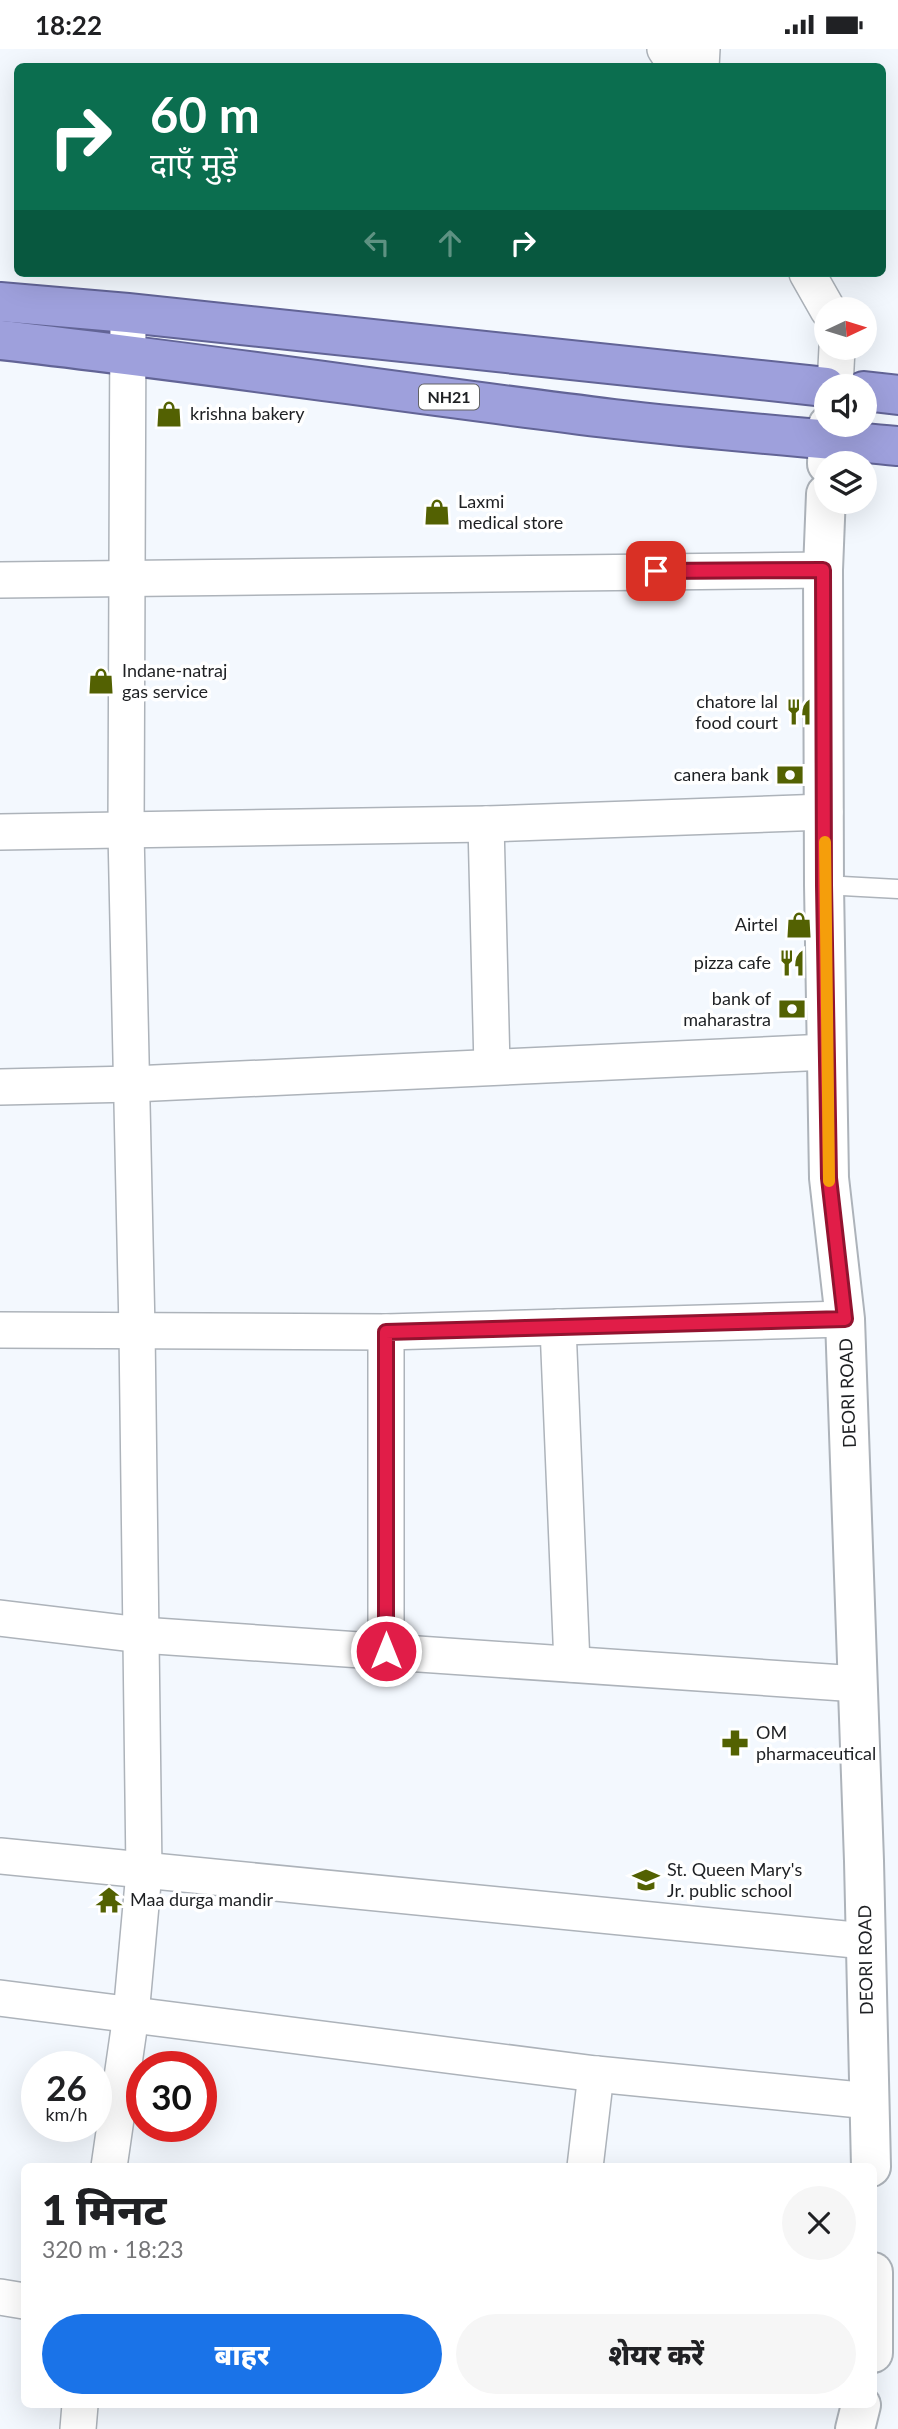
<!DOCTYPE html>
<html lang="hi">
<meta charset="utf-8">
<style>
body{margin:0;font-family:Lato,"Noto Sans Devanagari",sans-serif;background:#f6f6f6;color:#202124;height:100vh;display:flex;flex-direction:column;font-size:26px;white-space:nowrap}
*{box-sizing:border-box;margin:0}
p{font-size:23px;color:#757577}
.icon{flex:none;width:38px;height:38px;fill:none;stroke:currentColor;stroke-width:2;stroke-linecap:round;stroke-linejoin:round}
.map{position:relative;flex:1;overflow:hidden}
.side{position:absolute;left:21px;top:2114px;width:856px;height:245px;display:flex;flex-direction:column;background:#fff;border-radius:10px;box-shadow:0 7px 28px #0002}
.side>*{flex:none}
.top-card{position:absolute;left:14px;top:14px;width:872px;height:214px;border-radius:10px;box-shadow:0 7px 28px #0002;background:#0b6e4f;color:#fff;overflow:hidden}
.needle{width:46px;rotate:86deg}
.controls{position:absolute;left:814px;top:248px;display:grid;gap:14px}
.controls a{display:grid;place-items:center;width:63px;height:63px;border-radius:50%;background:#fff;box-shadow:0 7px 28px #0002;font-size:35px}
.speed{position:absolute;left:21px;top:2002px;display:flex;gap:14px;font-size:35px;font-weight:700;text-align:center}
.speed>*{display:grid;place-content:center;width:91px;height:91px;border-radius:50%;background:#fff;box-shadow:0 7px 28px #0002;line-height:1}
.speed small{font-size:18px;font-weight:400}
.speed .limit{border:10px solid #d22;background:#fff;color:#111}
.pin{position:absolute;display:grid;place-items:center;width:60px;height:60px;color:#fff;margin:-30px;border-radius:14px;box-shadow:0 4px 10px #0006}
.me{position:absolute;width:77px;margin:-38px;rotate:0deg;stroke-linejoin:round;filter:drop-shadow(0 0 5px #0008)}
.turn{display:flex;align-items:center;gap:24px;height:147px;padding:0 21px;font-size:32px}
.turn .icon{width:91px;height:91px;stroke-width:2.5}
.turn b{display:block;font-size:49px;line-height:60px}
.lanes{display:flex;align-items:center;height:66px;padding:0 21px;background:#0003;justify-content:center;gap:35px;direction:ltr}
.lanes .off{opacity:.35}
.round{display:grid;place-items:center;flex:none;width:74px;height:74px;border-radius:37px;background:#f6f6f6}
.headline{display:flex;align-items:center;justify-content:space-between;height:119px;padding:0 21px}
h1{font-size:42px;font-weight:800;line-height:52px}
.action{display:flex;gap:14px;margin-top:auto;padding:14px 21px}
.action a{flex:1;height:80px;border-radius:42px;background:#1a73e8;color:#fff;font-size:28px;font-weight:800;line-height:80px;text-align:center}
.action a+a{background:#f6f6f6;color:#202124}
.status{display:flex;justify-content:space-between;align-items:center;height:49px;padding:0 35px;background:#fff;direction:ltr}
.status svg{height:19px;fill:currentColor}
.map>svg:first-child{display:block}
</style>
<div class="status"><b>18:22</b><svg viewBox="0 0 49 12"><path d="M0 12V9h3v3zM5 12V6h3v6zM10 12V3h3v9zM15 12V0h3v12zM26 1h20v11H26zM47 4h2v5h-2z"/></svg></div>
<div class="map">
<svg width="898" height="2380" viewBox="0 0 898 2380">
<rect width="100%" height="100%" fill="#f3f8fe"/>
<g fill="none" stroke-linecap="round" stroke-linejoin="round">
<!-- service casing -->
<g stroke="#adb3ba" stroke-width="21">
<polyline id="service" points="824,836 898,840"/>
</g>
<!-- minor casing -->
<g stroke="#adb3ba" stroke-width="38">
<g id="minor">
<polyline points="665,0 677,18"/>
<polyline points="701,18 702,0"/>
<polyline points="807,224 828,261"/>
<polyline points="835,338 837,299"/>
<polyline points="0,531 823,521"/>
<polyline points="486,775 492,1018"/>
<polyline points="0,783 486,775 825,763"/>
<polyline points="0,1038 133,1035 827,1003"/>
<polyline points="558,1278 572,1615"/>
<polyline points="0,1281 386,1283 845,1270"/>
<polyline points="0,1569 141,1586 858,1635"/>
<polyline points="386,1602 386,1283"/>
<polyline points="0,1807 865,1892"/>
<polyline points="0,1949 596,2025 870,2052"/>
<polyline points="109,2118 131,1966 144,1823 137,1281 126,783 128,264"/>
<polyline points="585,2118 596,2025"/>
<polyline points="0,2248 24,2252"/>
<polyline points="78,2380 80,2356"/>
</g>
</g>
<!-- tertiary casing -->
<g stroke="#adb3ba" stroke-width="42">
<g id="tertiary">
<polyline points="827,415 828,376"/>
<polyline points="826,445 823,521 824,836 829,1129 845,1270 864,1812 871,2118"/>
<polyline points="873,2223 873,2304"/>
<polyline points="855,2380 861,2356"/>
</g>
</g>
<!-- trunk casing -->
<g stroke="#626496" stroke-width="42">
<g id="trunk">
<polyline points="0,253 128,264 826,338"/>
<path d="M 0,291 C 205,314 409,345 614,370 C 708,381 803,388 898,397"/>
<polyline points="864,342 898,346"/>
</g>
</g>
<!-- service -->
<use href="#service" stroke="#fff" stroke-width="18"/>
<!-- minor -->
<use href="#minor" stroke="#fff" stroke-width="35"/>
<!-- tertiary -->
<use href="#tertiary" stroke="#fff" stroke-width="38"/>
<!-- trunk -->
<use href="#trunk" stroke="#9ea0dc" stroke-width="38"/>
</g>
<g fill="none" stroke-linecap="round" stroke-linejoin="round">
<!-- route casing -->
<g stroke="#92132f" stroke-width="18">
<polyline id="route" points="386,1602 386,1283 845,1270 829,1129 824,836 823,521 656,522"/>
</g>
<!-- route -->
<use href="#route" stroke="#e11d48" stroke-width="12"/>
<!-- slow -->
<polyline stroke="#f59e0b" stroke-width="12" points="825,793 829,1132"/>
</g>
<!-- icons -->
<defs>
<g id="shop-bare" transform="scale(2.1)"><path d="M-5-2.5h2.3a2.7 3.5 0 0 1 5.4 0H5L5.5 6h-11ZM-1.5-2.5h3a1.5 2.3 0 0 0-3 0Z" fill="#536102" stroke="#fff" stroke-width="2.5" paint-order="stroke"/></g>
<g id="restaurant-bare" transform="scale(2.1)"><path d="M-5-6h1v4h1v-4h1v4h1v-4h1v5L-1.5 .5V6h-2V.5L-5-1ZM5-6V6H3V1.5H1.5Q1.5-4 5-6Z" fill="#536102" stroke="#fff" stroke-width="2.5" paint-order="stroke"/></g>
<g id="bank-bare" transform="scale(2.1)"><path d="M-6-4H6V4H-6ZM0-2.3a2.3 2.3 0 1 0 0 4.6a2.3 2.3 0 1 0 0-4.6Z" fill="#536102" stroke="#fff" stroke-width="2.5" paint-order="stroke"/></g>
<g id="pharmacy-bare" transform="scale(2.1)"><path d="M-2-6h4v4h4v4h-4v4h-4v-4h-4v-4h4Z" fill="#536102" stroke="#fff" stroke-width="2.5" paint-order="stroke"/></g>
<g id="school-bare" transform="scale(2.1)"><path d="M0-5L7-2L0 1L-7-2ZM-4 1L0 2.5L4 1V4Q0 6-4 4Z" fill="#536102" stroke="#fff" stroke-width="2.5" paint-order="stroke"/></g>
<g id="temple-bare" transform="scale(2.1)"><path d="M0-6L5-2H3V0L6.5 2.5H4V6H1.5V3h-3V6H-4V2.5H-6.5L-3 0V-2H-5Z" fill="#536102" stroke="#fff" stroke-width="2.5" paint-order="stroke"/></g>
</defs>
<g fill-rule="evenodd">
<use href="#shop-bare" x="169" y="365"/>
<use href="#shop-bare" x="437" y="463"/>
<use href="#shop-bare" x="101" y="632"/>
<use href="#restaurant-bare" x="799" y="663"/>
<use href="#bank-bare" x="790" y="726"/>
<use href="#shop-bare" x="799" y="876"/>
<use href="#restaurant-bare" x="792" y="914"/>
<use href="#bank-bare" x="792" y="960"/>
<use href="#pharmacy-bare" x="735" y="1694"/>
<use href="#school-bare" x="646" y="1831"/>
<use href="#temple-bare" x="109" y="1851"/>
</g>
<g text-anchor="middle" stroke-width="7" stroke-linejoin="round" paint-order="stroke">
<!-- shield labels -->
<rect fill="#fff" stroke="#626365" stroke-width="2" x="419" y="335.5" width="60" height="25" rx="5"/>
<g font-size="16" font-weight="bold" fill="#1e2023">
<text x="449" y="354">NH21</text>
</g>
<!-- poi labels -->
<g font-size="18" fill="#1e2023" stroke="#fff" text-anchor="start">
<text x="190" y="371">krishna bakery</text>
<text x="458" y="459">Laxmi<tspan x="458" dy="21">medical store</tspan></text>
<text x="122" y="628">Indane-natraj<tspan x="122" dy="21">gas service</tspan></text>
<text x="778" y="659" text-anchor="end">chatore lal<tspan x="778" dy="21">food court</tspan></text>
<text x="769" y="732" text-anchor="end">canera bank</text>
<text x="778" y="882" text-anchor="end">Airtel</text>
<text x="771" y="920" text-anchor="end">pizza cafe</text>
<text x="771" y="956" text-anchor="end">bank of<tspan x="771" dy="21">maharastra</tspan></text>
<text x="756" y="1690">OM<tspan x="756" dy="21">pharmaceutical</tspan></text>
<text x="667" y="1827">St. Queen Mary's<tspan x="667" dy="21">Jr. public school</tspan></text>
<text x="130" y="1857">Maa durga mandir</text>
</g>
<!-- street labels -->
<g font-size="18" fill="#1e2023" stroke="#fff">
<text transform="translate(848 1344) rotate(-92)" y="6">DEORI ROAD</text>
<text transform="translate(866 1911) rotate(-91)" y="6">DEORI ROAD</text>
</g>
</g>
</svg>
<div class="controls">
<a><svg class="needle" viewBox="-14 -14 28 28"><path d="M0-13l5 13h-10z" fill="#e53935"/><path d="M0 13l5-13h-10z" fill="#757577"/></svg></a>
<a><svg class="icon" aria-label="sound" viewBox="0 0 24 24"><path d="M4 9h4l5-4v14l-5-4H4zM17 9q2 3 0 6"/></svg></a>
<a><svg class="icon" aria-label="layers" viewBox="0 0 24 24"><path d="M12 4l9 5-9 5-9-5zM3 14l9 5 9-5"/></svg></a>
</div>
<div class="speed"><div>26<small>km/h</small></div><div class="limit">30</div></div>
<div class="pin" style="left:656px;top:522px;background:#d93025"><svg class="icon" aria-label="arrive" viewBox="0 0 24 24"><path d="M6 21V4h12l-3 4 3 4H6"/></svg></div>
<svg class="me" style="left:386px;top:1602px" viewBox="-20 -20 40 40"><circle r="17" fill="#e11d48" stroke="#fff" stroke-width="3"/><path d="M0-11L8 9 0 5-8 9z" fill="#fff"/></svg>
<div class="top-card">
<div class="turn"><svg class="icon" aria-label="right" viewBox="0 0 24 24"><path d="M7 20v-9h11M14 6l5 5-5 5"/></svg><div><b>60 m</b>दाएँ मुड़ें</div></div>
<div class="lanes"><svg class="icon off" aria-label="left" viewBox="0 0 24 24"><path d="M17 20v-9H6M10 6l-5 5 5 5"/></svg><svg class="icon off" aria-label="ahead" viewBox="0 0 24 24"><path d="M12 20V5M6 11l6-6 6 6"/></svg><svg class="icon" aria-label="right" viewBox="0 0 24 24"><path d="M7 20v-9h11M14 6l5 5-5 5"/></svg></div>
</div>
<section class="side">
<div class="headline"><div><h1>1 मिनट</h1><p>320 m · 18:23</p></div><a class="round"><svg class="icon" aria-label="close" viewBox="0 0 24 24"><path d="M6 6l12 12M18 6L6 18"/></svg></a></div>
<div class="action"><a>बाहर</a><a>शेयर करें</a></div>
</section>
</div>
